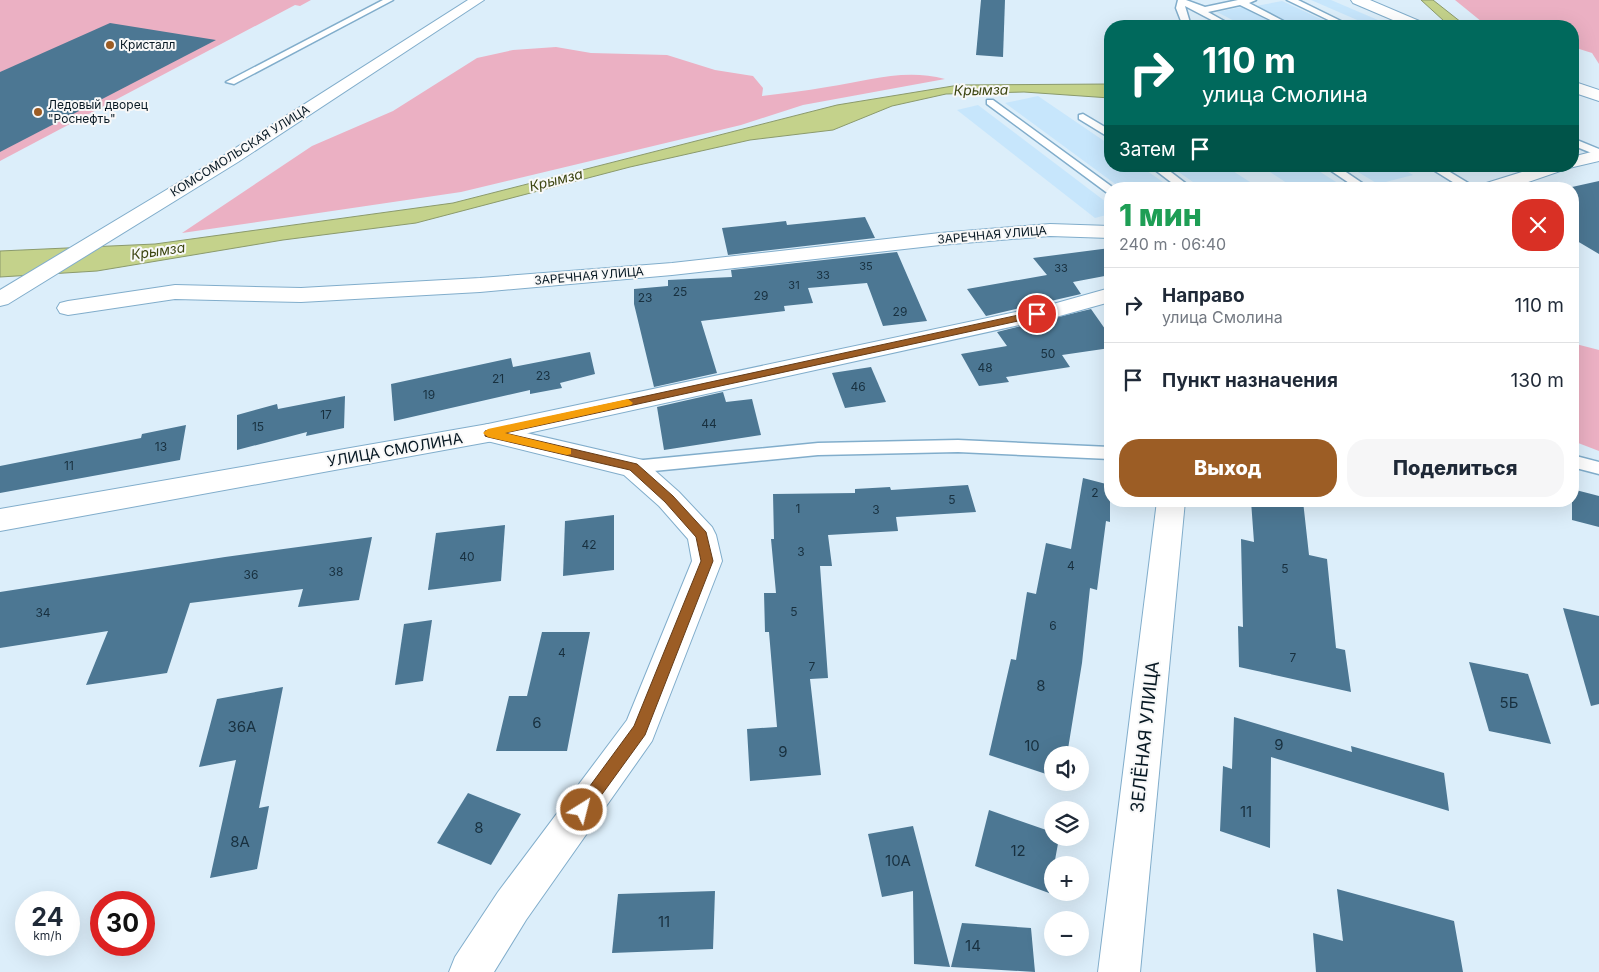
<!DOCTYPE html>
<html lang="ru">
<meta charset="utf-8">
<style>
body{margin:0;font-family:Inter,sans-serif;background:#f6f6f7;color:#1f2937;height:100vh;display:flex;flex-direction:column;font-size:19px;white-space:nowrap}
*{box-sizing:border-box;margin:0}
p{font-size:16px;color:#747a83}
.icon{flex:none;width:28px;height:28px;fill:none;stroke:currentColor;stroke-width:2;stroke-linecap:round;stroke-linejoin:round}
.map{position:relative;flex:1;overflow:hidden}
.panel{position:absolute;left:1104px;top:182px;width:475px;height:325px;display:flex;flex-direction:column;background:#fff;border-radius:20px;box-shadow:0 5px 20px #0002}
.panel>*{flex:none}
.hud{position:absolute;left:1104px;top:20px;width:475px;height:152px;border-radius:20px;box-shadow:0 5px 20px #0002;background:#00695c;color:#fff;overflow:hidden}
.buttons{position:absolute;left:1044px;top:746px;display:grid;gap:10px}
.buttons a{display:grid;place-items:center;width:45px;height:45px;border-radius:50%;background:#fff;box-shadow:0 5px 20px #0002;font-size:25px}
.speed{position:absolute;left:15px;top:891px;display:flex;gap:10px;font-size:25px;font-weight:700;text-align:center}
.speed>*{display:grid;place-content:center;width:65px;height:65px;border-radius:50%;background:#fff;box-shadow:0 5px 20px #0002;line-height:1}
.speed small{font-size:12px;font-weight:400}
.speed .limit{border:8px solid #d22;background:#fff;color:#111}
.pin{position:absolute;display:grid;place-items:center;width:42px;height:42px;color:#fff;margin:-21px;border:2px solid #fff;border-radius:50%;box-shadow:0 1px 5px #0007}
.me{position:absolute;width:55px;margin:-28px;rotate:36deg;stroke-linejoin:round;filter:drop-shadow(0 0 4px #0008)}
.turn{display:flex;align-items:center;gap:18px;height:105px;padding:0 15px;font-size:22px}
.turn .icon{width:65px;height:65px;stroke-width:2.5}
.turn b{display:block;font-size:35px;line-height:42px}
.then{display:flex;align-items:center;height:48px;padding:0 15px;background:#0003;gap:10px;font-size:19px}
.round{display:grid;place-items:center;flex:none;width:52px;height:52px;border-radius:20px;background:#f6f6f7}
.overview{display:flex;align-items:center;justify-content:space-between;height:85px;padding:0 15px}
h1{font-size:30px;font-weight:800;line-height:38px;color:#1e9e55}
.primary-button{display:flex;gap:10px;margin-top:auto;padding:10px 15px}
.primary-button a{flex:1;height:58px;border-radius:20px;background:#9c5d25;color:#fff;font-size:20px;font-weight:800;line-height:58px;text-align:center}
.primary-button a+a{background:#f6f6f7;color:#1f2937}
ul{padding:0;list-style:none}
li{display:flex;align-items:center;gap:15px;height:75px;padding:0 15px;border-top:1px solid #e0e1e3}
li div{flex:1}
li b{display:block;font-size:19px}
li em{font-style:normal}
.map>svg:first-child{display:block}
</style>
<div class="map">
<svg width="1599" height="972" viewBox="0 0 1599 972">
<rect width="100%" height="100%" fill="#dceefa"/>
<!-- built -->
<g fill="#c7e6fc">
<polygon points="1311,0 1331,0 1392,26 1371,26"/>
<polygon points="1282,1 1336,26 1297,26 1256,6"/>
<polygon points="1242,7 1279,26 1244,26 1217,12"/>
<polygon points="1038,96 1110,145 1110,166 1140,166 1173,189 1122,189 1005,103"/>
<polygon points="978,105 1110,205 1110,214 1095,218 957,110"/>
<polygon points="1170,166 1225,166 1261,189 1203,189"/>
<polygon points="1261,166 1311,166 1347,189 1296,189"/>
<polygon points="1348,166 1398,166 1413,175 1378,184"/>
</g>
<!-- green -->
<g fill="#ebb0c3">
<polygon points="0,0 311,0 300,6 295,5 0,161"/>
<polygon points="1455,0 1599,0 1599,64 1592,53 1573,47 1572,26 1487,26"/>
<path d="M 556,47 L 591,53 L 667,55 L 715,70 L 753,76 L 763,88 L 762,96 C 783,93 805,91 827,87 C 868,81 904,68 945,79 L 803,105 L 741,125 L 461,192 L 182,233 L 312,146 L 393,111 L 477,58 L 513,50 Z"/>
<polygon points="1572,343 1599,350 1599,451 1573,441"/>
</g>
<!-- water -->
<g fill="#c4d28b" stroke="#8b9a6c">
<polygon points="1421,0 1433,0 1466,26 1441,26 1444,21"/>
<polygon points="1110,84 1110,98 1024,92 946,94 892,106 833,130 750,140 630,167 416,223 283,240 97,271 0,277 0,251 155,244 453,203 837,105 959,85"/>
</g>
<!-- building -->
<g fill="#4c7793">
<polygon points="981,0 1005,0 1003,57 976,55"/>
<polygon points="110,23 216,40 0,152 0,72"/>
<polygon points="1599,181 1599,254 1572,238 1572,187"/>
<polygon points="865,217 875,238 728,255 722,228 786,221 787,225"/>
<polygon points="1110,248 1110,275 1073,282 1081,294 986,316 967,289 1047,275 1033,258"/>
<polygon points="897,252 927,321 883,326 867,283 808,288 813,303 784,306 785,311 701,321 717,373 654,387 634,304 634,289 668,286 668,280 732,277 731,270"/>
<polygon points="1091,309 1110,336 1110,348 1062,355 1070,367 1006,377 1009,382 979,386 961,354 1007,346 997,332"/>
<polygon points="590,352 595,374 560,383 562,388 530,394 530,390 394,421 391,384 511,358 513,367"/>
<polygon points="871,367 886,402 845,408 832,373"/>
<polygon points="723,392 726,402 752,399 761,435 664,450 657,407"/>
<polygon points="345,396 344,428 306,436 307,432 237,450 237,415 277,404 278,409"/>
<polygon points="186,425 180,460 0,493 0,466 141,438 142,434"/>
<polygon points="1083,478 1110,485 1110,522 1106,521 1097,590 1090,588 1082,663 1067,755 1052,755 1052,776 989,755 1011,659 1016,660 1027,592 1036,594 1046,543 1071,549"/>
<polygon points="968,485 976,512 896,517 898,531 828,535 832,566 820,566 828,678 810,679 821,775 750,781 747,729 777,727 769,632 765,632 764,593 776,593 771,539 774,539 773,494 855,493 855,489 890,487 891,490"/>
<polygon points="1572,489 1599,496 1599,527 1572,520"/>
<polygon points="1251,501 1303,501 1309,555 1327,559 1336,648 1345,650 1351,692 1239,667 1238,626 1243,627 1241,539 1254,542"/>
<polygon points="614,515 614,570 563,576 565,521"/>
<polygon points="505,525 501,581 428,590 436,533"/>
<polygon points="372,537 359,600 298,607 303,589 190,603 167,673 86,685 108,631 0,648 0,592 225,557"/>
<polygon points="1563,608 1599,616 1599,704 1591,706"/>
<polygon points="432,620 423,681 395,685 404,624"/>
<polygon points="542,632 590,632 567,751 496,751 509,696 527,696"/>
<polygon points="1469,662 1528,674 1551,744 1489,731"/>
<polygon points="283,687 259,808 269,806 257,869 210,878 236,760 199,767 217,699"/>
<polygon points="1234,717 1352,752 1351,746 1444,773 1449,811 1271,757 1270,848 1220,831 1223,766 1232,769"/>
<polygon points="468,793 521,814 491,865 437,843"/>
<polygon points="989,810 1052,832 1052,838 1059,838 1049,893 975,866"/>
<polygon points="913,826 929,888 950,967 914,964 913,891 882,897 868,834"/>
<polygon points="1337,889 1454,921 1463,972 1316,972 1313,933 1343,941"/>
<polygon points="715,891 713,949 612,953 618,894"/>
<polygon points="962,923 1031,928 1035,972 951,967"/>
</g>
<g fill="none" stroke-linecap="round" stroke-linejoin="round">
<!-- service casing -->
<g stroke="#81adcb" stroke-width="3">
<g id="service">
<polygon points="383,0 393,0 234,84 226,82"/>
<polygon points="1178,0 1186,0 1205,7 1238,0 1256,0 1249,3 1293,26 1283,26 1240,5 1208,12 1233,26 1223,26 1185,6 1191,26 1183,26 1176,8"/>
<polygon points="1287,0 1298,0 1351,26 1341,26"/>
<polygon points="987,100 993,100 1115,189 1110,189 1110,193 1106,192 987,104"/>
<polygon points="1083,114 1110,130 1110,138 1079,119 1079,115"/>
<polygon points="1572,138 1599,149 1599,156 1572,145"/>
<polygon points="1150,166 1163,166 1193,189 1180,189"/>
<polygon points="1324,166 1337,166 1371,189 1358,189"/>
<polygon points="1427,166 1440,166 1478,189 1464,189"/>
<polygon points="958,440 1110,447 1110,459 958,452 818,455 633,473 627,471 625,467 627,463 633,461 818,443"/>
<polygon points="1572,455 1599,462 1599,474 1572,467"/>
</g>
</g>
<!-- minor casing -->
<g stroke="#81adcb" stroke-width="2">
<g id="minor">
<polygon points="1050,224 1110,226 1110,238 1050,236 940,245 672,275 480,292 301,302 175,299 68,315 60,313 57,308 60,303 68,301 175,285 301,288 480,278 672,263 940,233"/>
<polygon points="488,424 643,460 679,492 712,527 716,535 722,561 652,741 526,920 494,972 449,972 455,957 498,892 627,720 692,561 688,539 659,506 624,475 479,439 475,433 479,427"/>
<polygon points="1157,501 1185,501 1140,972 1098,972"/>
</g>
</g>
<!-- tertiary casing -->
<g stroke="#81adcb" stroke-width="2">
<g id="tertiary">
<polygon points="1599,150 1599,161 1569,168 1508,189 1478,189 1480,185 1541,166 1572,166 1572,157"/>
<polygon points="1110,288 1110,302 1056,317 488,442 0,531 0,509 488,424 1053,304"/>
</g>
</g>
<!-- primary casing -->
<g stroke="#81adcb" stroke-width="2">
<g id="primary">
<polygon points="468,0 484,0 238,162 8,304 0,306 0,290 226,154"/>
<polygon points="1351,0 1370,0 1424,23 1426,26 1407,26 1353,3"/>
<polygon points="1572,81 1599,90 1599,101 1572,92"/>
</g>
</g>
<!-- service -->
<use href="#service" fill="#fff" fill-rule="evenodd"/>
<!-- minor -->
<use href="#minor" fill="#fff" fill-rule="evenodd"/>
<!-- tertiary -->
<use href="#tertiary" fill="#fff" fill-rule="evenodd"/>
<!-- primary -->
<use href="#primary" fill="#fff" fill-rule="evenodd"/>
</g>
<!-- route -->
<polygon fill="#9c5d25" stroke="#653c18" points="1037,311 1042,314 1041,316 505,433 637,464 673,496 706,532 713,561 645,735 587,815 582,817 576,815 574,810 576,805 634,726 701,561 696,537 665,502 630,470 488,437 485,436 485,431"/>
<!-- slow -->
<polygon fill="#f59e0b" points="628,399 633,403 631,405 505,433 571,449 571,454 567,455 488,437 483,433 488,429"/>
<!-- markers -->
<g fill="#9c5d25" stroke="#f8f8f8" stroke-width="2">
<circle cx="110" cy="45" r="5"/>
<circle cx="38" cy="112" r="5"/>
</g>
<g text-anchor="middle" stroke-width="4" stroke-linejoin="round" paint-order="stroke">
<!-- far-number labels -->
<g font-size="11" fill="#18303f">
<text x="866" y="270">35</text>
<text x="1061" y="272">33</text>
<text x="823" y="279">33</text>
<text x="794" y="289">31</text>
</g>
<!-- far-poi labels -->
<g font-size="12" fill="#071823" stroke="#f8f8f8" text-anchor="start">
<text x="120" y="49">Кристалл</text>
<text x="48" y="109">Ледовый дворец<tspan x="48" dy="14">"Роснефть"</tspan></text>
</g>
<!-- far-street labels -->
<g font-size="12" fill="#071823" stroke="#f8f8f8">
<text transform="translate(240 151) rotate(-32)" y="4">КОМСОМОЛЬСКАЯ УЛИЦА</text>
<text transform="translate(992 235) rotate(-5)" y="4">ЗАРЕЧНАЯ УЛИЦА</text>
<text transform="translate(589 276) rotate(-5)" y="4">ЗАРЕЧНАЯ УЛИЦА</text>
</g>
<!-- number labels -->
<g font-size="12" fill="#18303f">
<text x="680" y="296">25</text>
<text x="761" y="300">29</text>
<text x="645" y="302">23</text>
<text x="900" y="316">29</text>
<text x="1048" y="358">50</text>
<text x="985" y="372">48</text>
<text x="543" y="380">23</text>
<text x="498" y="383">21</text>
<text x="858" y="391">46</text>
<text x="429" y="399">19</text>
<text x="326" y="419">17</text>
<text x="709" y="428">44</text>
<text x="258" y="431">15</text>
<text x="161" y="451">13</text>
<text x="69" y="470">11</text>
<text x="1095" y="497">2</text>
<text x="952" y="504">5</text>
<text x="798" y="513">1</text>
<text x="876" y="514">3</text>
<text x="589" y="549">42</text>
<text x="801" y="556">3</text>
<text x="467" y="561">40</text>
<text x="1071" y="570">4</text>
<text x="1285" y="573">5</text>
<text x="336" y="576">38</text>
<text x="251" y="579">36</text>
<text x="794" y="616">5</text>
<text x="43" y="617">34</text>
<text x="1053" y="630">6</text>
<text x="562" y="657">4</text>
<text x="1293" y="662">7</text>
<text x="812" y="671">7</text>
</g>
<!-- far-water labels -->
<g font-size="14" font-style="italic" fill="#3c4510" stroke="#f8f8f8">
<text transform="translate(981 90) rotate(-1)" y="5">Крымза</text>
<text transform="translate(556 180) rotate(-14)" y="5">Крымза</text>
<text transform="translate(158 251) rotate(-8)" y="5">Крымза</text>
</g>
<!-- street labels -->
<g font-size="15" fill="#071823" stroke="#f8f8f8">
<text transform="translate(395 450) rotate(-10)" y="5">УЛИЦА СМОЛИНА</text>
</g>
<!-- near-number labels -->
<g font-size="15" fill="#18303f">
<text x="1041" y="691">8</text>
<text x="1509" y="708">5Б</text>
<text x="537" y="728">6</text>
<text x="242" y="732">36А</text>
<text x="1279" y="750">9</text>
<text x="1032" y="751">10</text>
<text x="783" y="757">9</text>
<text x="1246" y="817">11</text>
<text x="479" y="833">8</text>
<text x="240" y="847">8А</text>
<text x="1018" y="856">12</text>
<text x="898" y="866">10А</text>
<text x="664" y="927">11</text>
<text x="973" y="951">14</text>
</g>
<!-- near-street labels -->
<g font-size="18" fill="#071823" stroke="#f8f8f8">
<text transform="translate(1145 737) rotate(-84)" y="6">ЗЕЛЁНАЯ УЛИЦА</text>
</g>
</g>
</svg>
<div class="buttons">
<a><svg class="icon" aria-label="sound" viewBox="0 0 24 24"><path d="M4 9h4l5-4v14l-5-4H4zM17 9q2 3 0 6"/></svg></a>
<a><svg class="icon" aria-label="layers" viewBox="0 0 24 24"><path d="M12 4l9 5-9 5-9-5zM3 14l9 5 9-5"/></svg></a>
<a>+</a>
<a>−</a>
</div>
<div class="speed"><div>24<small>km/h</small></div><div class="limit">30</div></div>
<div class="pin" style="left:1037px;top:314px;background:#d93025"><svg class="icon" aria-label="arrive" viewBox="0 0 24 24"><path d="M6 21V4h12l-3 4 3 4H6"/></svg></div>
<svg class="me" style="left:582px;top:810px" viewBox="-20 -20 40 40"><circle r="17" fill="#9c5d25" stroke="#fff" stroke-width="3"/><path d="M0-11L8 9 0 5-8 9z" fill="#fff"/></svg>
<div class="hud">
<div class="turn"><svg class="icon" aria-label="right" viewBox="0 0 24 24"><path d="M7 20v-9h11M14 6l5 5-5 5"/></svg><div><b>110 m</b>улица Смолина</div></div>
<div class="then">Затем<svg class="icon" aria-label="arrive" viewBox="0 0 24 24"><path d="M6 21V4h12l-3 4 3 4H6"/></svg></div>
</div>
<section class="panel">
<div class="overview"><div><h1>1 мин</h1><p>240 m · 06:40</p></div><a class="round" style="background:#d93025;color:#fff"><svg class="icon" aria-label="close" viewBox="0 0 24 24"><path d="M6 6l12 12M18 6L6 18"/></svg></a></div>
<ul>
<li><svg class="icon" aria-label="right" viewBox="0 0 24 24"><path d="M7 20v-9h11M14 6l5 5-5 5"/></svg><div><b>Направо</b><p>улица Смолина</p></div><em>110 m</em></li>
<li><svg class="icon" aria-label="arrive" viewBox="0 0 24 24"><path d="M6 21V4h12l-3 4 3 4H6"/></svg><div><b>Пункт назначения</b></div><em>130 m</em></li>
</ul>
<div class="primary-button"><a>Выход</a><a>Поделиться</a></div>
</section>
</div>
